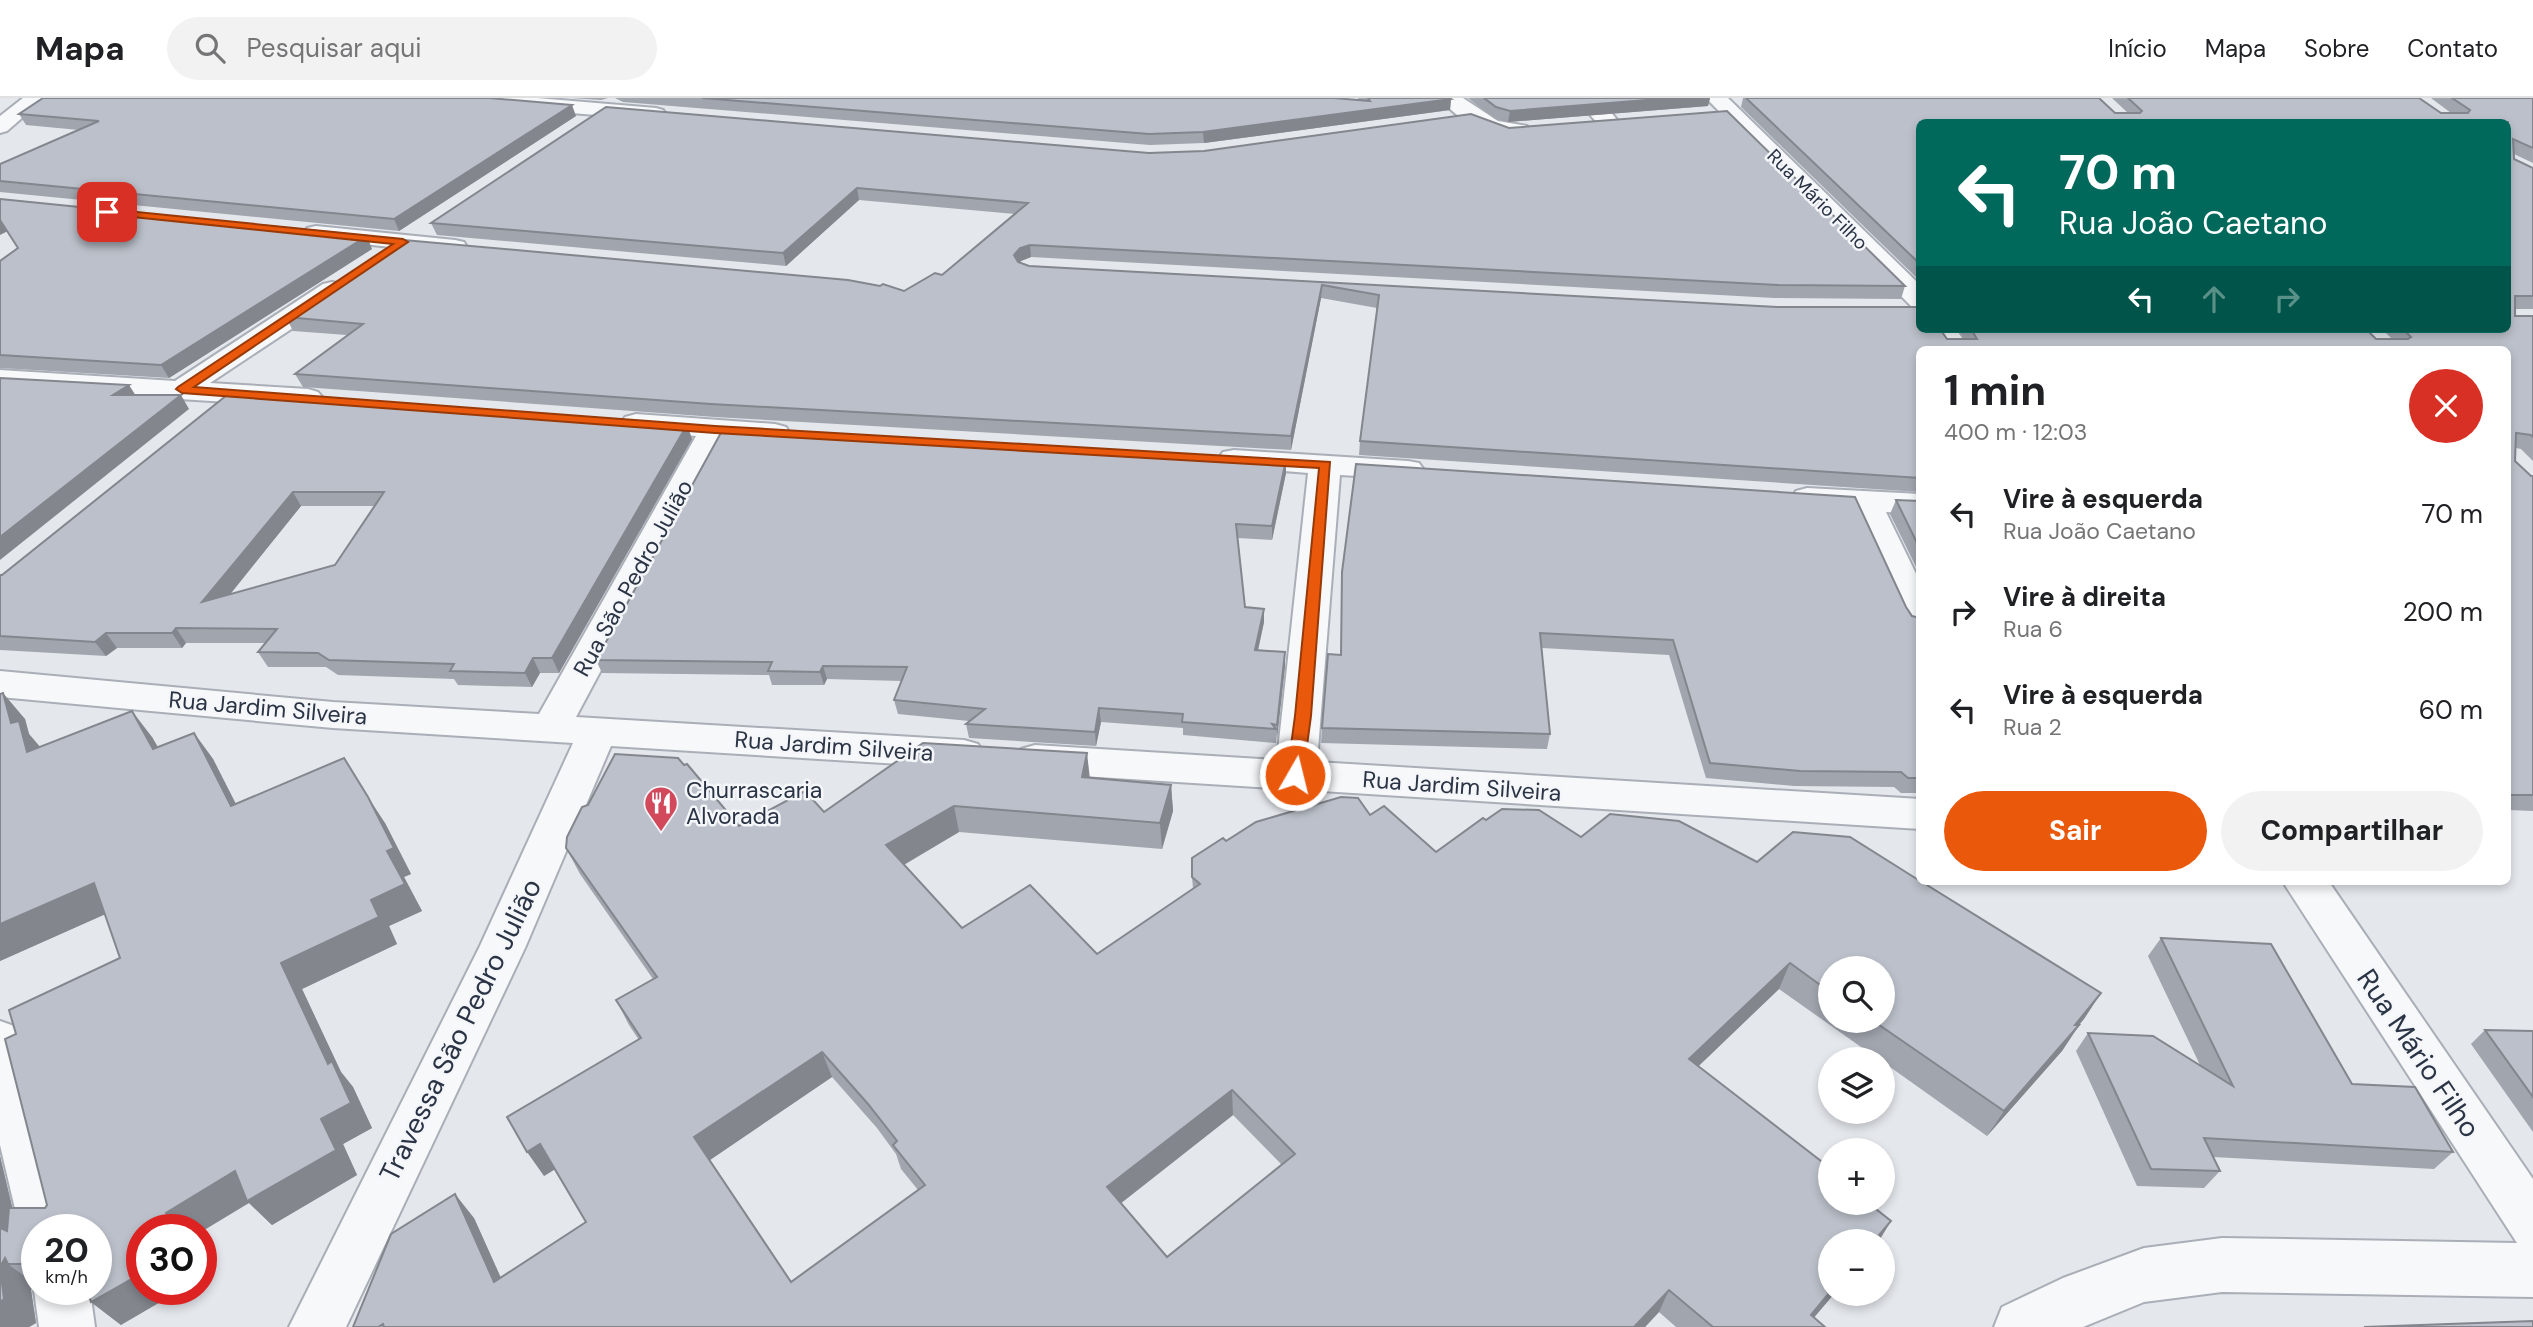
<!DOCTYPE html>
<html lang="pt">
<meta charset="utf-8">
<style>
body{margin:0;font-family:"DM Sans",sans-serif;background:#f2f2f2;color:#202124;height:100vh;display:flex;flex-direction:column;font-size:26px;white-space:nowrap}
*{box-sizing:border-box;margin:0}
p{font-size:23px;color:#757577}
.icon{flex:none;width:38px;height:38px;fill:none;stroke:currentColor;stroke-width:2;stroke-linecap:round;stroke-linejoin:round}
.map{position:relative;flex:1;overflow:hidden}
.side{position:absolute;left:1916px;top:248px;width:595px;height:539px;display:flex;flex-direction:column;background:#fff;border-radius:10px;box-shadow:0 4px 10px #0003}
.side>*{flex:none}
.hud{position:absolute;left:1916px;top:21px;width:595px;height:214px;border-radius:10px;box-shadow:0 4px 10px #0003;background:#00695c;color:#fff;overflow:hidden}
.controls{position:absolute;left:1818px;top:858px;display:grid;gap:14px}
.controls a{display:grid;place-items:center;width:77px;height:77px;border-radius:50%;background:#fff;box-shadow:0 4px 10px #0003;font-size:35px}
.speed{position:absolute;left:21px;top:1116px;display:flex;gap:14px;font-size:35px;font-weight:700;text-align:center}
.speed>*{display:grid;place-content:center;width:91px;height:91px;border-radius:50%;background:#fff;box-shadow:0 4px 10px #0003;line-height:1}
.speed small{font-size:18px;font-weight:400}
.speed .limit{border:10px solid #d22;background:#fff;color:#111}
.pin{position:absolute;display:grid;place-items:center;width:60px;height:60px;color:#fff;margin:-30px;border-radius:14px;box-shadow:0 4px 10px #0006}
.me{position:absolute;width:77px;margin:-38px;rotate:8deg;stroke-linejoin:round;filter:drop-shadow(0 0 5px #0008)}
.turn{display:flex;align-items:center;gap:24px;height:147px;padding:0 28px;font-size:32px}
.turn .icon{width:91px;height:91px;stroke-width:2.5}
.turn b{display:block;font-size:49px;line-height:60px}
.lanes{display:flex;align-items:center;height:66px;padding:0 28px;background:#0003;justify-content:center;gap:35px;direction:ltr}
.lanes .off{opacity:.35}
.round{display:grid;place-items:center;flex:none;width:74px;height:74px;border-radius:37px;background:#f2f2f2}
.overview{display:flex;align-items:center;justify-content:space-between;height:119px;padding:0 28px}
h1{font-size:42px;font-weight:700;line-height:52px}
.action{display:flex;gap:14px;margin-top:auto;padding:14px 28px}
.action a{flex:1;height:80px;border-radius:42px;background:#ea580c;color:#fff;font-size:28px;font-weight:700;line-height:80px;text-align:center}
.action a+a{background:#f2f2f2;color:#202124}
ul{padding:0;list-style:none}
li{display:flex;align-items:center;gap:21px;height:98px;padding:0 28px}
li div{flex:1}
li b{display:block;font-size:26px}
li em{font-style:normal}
header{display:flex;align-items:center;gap:42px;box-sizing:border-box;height:98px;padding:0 35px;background:#fff;border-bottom:2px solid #e0e0e0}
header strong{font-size:33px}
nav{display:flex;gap:38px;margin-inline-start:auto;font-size:24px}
.search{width:490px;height:63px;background:#f2f2f2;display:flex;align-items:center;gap:18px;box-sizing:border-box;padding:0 24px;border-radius:38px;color:#757577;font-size:26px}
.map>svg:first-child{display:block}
</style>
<header>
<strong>Mapa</strong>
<div class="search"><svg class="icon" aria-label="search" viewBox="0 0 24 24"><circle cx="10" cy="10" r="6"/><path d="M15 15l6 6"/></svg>Pesquisar aqui</div>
<nav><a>Início</a><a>Mapa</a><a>Sobre</a><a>Contato</a></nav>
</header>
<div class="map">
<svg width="2533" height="1229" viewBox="0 0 2533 1229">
<rect width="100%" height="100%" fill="#e4e7ec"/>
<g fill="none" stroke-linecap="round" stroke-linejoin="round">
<!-- minor casing -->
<g stroke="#a9aeb7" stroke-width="4">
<g id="minor">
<polygon points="23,0 45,0 7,33 0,35 0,18"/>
<polygon points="453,0 537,0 656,10 663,12 666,16 663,20 656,22 463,6 456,4"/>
<path d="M 1440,0 L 1463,0 L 1498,23 L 1527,28 L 1530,33 L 1527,38 C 1498,45 1457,23 1440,0 Z"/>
<path d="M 1578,0 L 1599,0 L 1619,24 L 1615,28 C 1598,33 1587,13 1578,0 Z"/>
<polygon points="1706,0 1728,0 1920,187 1920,210 1911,208"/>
<polygon points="316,128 455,142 464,144 467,149 464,154 455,156 307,140 304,135 307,130"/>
<polygon points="332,184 341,186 345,192 341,198 210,285 308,291 318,294 323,300 318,306 308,309 0,290 0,272 175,283 323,186"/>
<polygon points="1928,231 1956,231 1970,252 1942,252"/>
<polygon points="636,316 775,326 786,329 790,335 786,341 775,344 725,340 576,619 964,642 978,646 984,656 978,666 964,670 611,648 525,850 346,1229 289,1229 479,850 573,645 333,630 0,599 0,573 333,604 539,616 696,338 625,331 621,325 625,319"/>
<polygon points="1234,352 1408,363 1419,365 1424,372 1419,379 1408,381 1340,377 1317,664 1920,701 1920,731 1035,675 1021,671 1015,661 1021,651 1035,647 1277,662 1308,375 1223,368 1218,361 1223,354"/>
<polygon points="1807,390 1920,396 1920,416 1886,414 1920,484 1920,533 1907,530 1902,522 1853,412 1796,407 1791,400 1796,393"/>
<polygon points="2283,784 2329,784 2533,1081 2533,1199 2222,1194 2144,1204 2083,1229 1994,1229 2002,1209 2063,1180 2144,1150 2222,1140 2517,1145"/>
<polygon points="0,923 17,929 24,944 74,1132 37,1132 37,1154 28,1150 20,1132 0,1047"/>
<polygon points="37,1186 37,1192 90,1192 95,1229 39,1229 34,1192"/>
</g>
</g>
<!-- minor -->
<use href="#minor" fill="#f7f8fa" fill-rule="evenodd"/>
</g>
<!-- wall -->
<g fill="#a1a5ae" fill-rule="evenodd">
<polygon points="571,0 608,0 601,2"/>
<polygon points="615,0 1333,0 1359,2 1358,0 1449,0 1451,1 1450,12 1204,45 1150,47 623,4"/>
<polygon points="1468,0 1710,0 1708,8 1508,24 1495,21"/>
<polygon points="1743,0 2099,0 2115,15 2128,15 2112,0 2419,0 2441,15 2451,15 2431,0 2533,0 2533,65 2514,56 2514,61 2533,70 2533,211 2515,211 2515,218 2533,218 2533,363 2521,351 2516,350 2515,363 2531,378 2533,378 2533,713 2508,712 2508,252 1920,252 1920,394 1359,357 1360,343 1377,210 1321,200 1291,352 715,319 303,289 295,276 347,237 293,233 286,219 904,193 942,177 1015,116 859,102 786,168 437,137 431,125 606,9 1905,188 1901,201 1774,200 1031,159 1021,163 1020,164 1029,168 1777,209 1947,241 1964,241 1959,231 2366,231 2376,241 2392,241 2382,231 2508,231 1920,24 1920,183 1741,9"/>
<polygon points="19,16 576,18 399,133 0,94 0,66 79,32 26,27"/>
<polygon points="0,101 372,151 169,280 0,270 0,163 18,150 8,133"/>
<path d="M 227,297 L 687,327 L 692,341 L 559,575 L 540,575 L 532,589 L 458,587 L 454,581 L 338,577 L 326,569 L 268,569 L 258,554 L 265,545 L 186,545 L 182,550 L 117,550 L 106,558 L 0,552 L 0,477 L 2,477 ZM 301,408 L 374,408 L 335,467 L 230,496 Z"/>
<polygon points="1286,362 1286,375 1272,442 1238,440 1245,509 1264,524 1258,552 1285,554 1285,568 1276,645 1183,637 1183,630 1101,624 1096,648 969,640 966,626 969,623 898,616 894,602 902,583 827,581 824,587 772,587 769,577 602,575 596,562"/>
<polygon points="1896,402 1920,403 1920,477 1890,416"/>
<polygon points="1342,474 1906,509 1912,518 1920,520 1920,695 1901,695 1894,689 1794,688 1706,680 1669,557 1542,550 1550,636 1547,651 1321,645 1322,630 1341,557"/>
<polygon points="0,596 25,621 29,636 40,649 152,639 158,649 194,635 213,661 236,706 385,725 411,776 404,779 422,813 389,828 397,846 302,891 341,974 353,989 372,1030 343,1046 357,1077 272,1127 249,1105 142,1132 121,1227 91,1204 96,1192 37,1132 37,1187 35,1186 31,1192 36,1225 29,1229 0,1229 0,1058 12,1110 45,1110 47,1107 16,936 120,860 105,816 0,863"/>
<path d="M 1090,680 L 1171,687 L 1173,713 L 1162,751 L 959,734 L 904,767 L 962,830 L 1097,856 L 1193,791 L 1192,779 L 1226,743 L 1370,717 L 1436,754 L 1486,722 L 1581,739 L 1757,764 L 2101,895 L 2062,953 L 1987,1038 L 1883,964 L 1883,961 L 1878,961 L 1779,891 L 1698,968 L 1814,1220 L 1825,1229 L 1676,1229 L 1659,1214 L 1645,1229 L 353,1229 L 474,1120 L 501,1180 L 586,1124 L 555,1071 L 544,1078 L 639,942 L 629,927 L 616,902 L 653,881 L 580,776 L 566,750 L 739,728 L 824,714 ZM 1830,870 L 1883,922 L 1830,922 ZM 832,979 L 877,1030 L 896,1056 L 901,1071 L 918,1092 L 791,1184 L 710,1062 ZM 1233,1017 L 1282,1067 L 1167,1159 L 1121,1105 Z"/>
<polygon points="2161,840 2352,986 2453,1054 2434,1071 2213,1059 2220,1073 2204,1090 2137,1088 2076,953 2088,935 2200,967 2148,858"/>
<polygon points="2485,932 2533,933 2533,1034 2471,946"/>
</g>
<!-- shaded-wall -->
<g fill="#83868d">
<polygon points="1672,0 1710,0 1708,8 1508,24 1510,13"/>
<polygon points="1451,1 1450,12 1204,45 1203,34"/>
<polygon points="572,7 576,18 399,133 394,121"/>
<polygon points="857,90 859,102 786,168 783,155"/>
<polygon points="0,122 8,133 0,137"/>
<polygon points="367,138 372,151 169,280 161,267"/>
<polygon points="1030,147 1031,159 1021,163 1015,170 1014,157 1020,150"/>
<polygon points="1322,187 1321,200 1291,352 1291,338"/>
<polygon points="129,287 138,301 113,297"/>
<polygon points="181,297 189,311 0,462 0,439"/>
<polygon points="687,327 692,341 559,575 552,560"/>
<polygon points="1286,362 1286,375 1272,442 1272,428"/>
<polygon points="293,394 301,408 212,519 202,504"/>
<polygon points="1264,511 1264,524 1255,566 1255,552"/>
<polygon points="176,530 186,545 182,550 172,535"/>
<polygon points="106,535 117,550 106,558 95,544"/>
<polygon points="1285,554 1285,568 1277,641 1277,627"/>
<polygon points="533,560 540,575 532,589 525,575"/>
<polygon points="823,568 827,581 824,587 820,574"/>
<polygon points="3,595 25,621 29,636 41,650 27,654 11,625"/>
<polygon points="1099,610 1101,624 1096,648 1095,634"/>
<polygon points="132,613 152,639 173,677 153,651"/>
<polygon points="194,635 213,661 250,734 231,708"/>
<polygon points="1087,655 1090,681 1082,679"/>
<polygon points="1171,687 1173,713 1162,751 1160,725"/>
<polygon points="368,699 385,725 411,776 404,779 422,813 389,828 397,846 302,891 341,974 353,989 372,1030 343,1046 357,1077 272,1127 249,1105 201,1134 201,1132 172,1132 166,1115 321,1021 328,966 281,865 371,802 387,753"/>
<polygon points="954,708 959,734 893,773 886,747"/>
<polygon points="94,785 117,811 0,863 0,826"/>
<polygon points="1790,865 1779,891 1680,986 1689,961"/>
<polygon points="2101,895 2084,921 2068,939 2079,927 2062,953 1987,1038 2004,1013"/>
<polygon points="822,954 832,979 707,1064 694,1039"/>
<polygon points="1232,992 1233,1017 1111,1113 1107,1089"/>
<polygon points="540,1046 557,1070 544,1078 527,1054"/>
<polygon points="0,1058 18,1133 0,1131"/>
<polygon points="455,1096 474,1120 513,1207 494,1184"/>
<polygon points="1891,1123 1879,1143 1874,1143"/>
<polygon points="5,1160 8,1166 35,1186 31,1192 36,1225 29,1229 0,1229 0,1169"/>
<polygon points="201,1164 206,1177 201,1180"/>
<polygon points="142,1175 142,1192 181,1192 121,1227 91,1204"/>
<polygon points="1669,1192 1659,1214 1645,1229 1634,1229"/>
<polygon points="1830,1194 1835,1195 1806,1229 1811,1217"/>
</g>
<!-- building -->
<g fill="#bbc0ca" stroke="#83868d" stroke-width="2" fill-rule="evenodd">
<polygon points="43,0 489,0 572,7 394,121 0,83 0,66 99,23 19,16"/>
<polygon points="702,0 1334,0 1370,3 1368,0 1449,0 1451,1 1203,34 1149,36"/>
<polygon points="1484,0 1672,0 1510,13 1496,9"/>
<polygon points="1746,0 2099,0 2115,15 2140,15 2142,13 2128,0 2419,0 2441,15 2468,15 2470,12 2452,0 2533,0 2533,50 2513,41 2514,61 2533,70 2533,198 2515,198 2515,218 2533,218 2533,339 2531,337 2516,335 2515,363 2531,378 2533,378 2533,697 2508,697 2508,252 1920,252 1920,380 1360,343 1379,197 1322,187 1291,338 711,306 295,276 363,226 286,219 404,142 848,182 880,188 883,186 904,193 935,175 942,177 1028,105 857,90 783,155 431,125 606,9 1149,55 1204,53 1471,16 1509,30 1727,13 1905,188 1778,187 1030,147 1020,150 1014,157 1018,164 1029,168 1777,209 1920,209 1920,231 1940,231 1947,241 1977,241 1971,231 2366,231 2376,241 2408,241 2411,239 2403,231 2508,231 2508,24 1920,24 1920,166"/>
<polygon points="0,101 367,138 161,267 0,257 0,163 18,150 0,122"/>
<polygon points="0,280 129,287 113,297 181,297 0,439"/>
<path d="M 268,296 L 687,327 L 552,560 L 533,560 L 525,575 L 450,573 L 454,566 L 329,562 L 318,555 L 258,554 L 277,531 L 176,530 L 172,535 L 106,535 L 95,544 L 0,538 L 0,477 L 2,477 L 227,297 ZM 293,394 L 384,394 L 335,467 L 202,504 Z"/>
<polygon points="723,331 1286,362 1272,428 1236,426 1245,509 1264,511 1255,552 1285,554 1277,627 1272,626 1276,631 1182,624 1183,616 1099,610 1095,634 966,626 985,611 894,602 907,569 823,568 820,574 768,573 772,564 596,562"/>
<polygon points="1356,366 1855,399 1906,509 1912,518 1920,520 1920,680 1908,680 1901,674 1800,673 1710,665 1673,542 1540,535 1550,636 1322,630 1328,556 1341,557 1342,474"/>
<polygon points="1896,402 1920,403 1920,451"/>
<polygon points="3,595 11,625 19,623 27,654 132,613 153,651 194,635 231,708 344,660 368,699 394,750 387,753 405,786 371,802 379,819 281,865 328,966 332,963 351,1005 321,1021 336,1052 247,1103 235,1073 166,1115 172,1132 142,1132 142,1175 91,1204 87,1192 96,1192 96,1132 37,1132 37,1166 8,1166 5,1160 0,1169 0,1130 7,1133 9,1110 45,1110 47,1107 5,941 16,936 9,912 120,860 94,785 0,826 0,596"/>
<path d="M 923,645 L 1087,655 L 1082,679 L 1171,687 L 1160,725 L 954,708 L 886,747 L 962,830 L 1030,787 L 1097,856 L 1200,786 L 1192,779 L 1192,760 L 1223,740 L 1226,743 L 1256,724 L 1341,699 L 1358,700 L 1370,717 L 1384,708 L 1436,754 L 1483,720 L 1486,722 L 1502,711 L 1539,712 L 1581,739 L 1610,716 L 1679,723 L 1757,764 L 1793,734 L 1850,739 L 1920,783 L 1920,784 L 1922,784 L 2101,895 L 2075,927 L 2079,927 L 2004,1013 L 1872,922 L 1883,922 L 1883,870 L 1830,870 L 1830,894 L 1790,865 L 1689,961 L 1830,1070 L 1830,1104 L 1867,1104 L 1891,1123 L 1874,1143 L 1830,1143 L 1830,1194 L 1811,1217 L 1825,1229 L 1713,1229 L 1669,1192 L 1634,1229 L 384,1229 L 383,1226 L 378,1229 L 353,1229 L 391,1136 L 455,1096 L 494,1184 L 586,1124 L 540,1046 L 527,1054 L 507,1019 L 641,940 L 616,902 L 657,879 L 566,750 L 567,739 L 582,709 L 588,707 L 615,656 L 678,660 L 684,667 L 687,666 L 739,728 L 805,693 L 824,714 ZM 822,954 L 868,1006 L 897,1043 L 893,1047 L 925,1087 L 791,1184 L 694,1039 ZM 1232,992 L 1295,1056 L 1167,1159 L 1107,1089 Z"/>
<polygon points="2161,840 2271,846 2352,986 2415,989 2453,1054 2204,1040 2220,1073 2151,1071 2088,935 2153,938 2233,988"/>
<polygon points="2485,932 2533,933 2533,999"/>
<polygon points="0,1169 4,1201 0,1204"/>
<polygon points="2533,1223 2533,1229 2364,1229"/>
</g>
<!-- route -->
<polygon fill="#ea580c" stroke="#983908" stroke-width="2" points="107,111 403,141 408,144 194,289 715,328 1330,364 1311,618 1303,677 1295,683 1287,677 1295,618 1319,370 715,335 182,295 176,291 178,289 393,146 104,116 103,114"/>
<!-- icons -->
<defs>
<g id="restaurant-pin" transform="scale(1.75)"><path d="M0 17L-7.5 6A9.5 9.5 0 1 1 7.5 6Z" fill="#d1495b" stroke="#f4f6f9"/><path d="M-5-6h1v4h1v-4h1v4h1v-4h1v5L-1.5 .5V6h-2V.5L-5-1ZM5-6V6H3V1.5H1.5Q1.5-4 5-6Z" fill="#fff"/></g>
</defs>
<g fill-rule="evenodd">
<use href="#restaurant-pin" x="661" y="705"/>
</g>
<g text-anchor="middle" stroke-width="5" stroke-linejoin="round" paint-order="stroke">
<!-- far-street labels -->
<g font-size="19" fill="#2b3445" stroke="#f4f6f9">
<text transform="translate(1818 101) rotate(45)" y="7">Rua Mário Filho</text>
</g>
<!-- street labels -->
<g font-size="23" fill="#2b3445" stroke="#f4f6f9">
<text transform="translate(633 480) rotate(-61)" y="8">Rua São Pedro Julião</text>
<text transform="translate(268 610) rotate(5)" y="8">Rua Jardim Silveira</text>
<text transform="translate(834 648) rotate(4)" y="8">Rua Jardim Silveira</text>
<text transform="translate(1462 688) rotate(4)" y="8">Rua Jardim Silveira</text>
</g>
<!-- poi labels -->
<g font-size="23" fill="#2b3445" stroke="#f4f6f9" text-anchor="start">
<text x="686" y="700">Churrascaria<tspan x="686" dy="26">Alvorada</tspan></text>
</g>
<!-- near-street labels -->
<g font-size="28" fill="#2b3445" stroke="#f4f6f9">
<text transform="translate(460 932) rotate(-64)" y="10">Travessa São Pedro Julião</text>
<text transform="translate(2419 955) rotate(56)" y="10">Rua Mário Filho</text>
</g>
</g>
</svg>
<div class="controls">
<a><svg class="icon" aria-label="search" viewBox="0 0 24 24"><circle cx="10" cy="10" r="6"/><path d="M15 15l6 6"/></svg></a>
<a><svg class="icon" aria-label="layers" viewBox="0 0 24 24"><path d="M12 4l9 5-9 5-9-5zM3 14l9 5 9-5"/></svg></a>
<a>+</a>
<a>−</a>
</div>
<div class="speed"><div>20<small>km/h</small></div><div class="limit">30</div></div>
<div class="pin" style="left:107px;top:114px;background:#d93025"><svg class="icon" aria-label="arrive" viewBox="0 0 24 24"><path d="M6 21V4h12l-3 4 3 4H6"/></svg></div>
<svg class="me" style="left:1295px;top:677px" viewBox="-20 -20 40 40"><circle r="17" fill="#ea580c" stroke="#fff" stroke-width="3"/><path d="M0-11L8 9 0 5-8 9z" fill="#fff"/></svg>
<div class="hud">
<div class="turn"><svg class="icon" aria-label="left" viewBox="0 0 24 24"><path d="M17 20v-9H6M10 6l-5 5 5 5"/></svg><div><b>70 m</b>Rua João Caetano</div></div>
<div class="lanes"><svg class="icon" aria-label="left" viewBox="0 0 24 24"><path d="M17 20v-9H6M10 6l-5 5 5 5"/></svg><svg class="icon off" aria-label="ahead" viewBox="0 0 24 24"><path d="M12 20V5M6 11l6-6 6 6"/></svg><svg class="icon off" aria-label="right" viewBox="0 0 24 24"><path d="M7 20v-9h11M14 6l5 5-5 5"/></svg></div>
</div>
<section class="side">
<div class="overview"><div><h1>1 min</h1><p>400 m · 12:03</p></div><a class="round" style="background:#d93025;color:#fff"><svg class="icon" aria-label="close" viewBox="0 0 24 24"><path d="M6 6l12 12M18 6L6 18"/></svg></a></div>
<ul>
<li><svg class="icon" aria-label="left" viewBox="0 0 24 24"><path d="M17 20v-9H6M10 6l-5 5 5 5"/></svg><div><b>Vire à esquerda</b><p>Rua João Caetano</p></div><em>70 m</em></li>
<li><svg class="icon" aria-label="right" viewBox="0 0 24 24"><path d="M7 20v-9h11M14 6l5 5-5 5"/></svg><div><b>Vire à direita</b><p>Rua 6</p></div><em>200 m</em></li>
<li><svg class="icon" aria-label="left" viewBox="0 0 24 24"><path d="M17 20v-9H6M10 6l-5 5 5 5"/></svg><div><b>Vire à esquerda</b><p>Rua 2</p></div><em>60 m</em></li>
</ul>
<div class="action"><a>Sair</a><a>Compartilhar</a></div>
</section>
</div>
